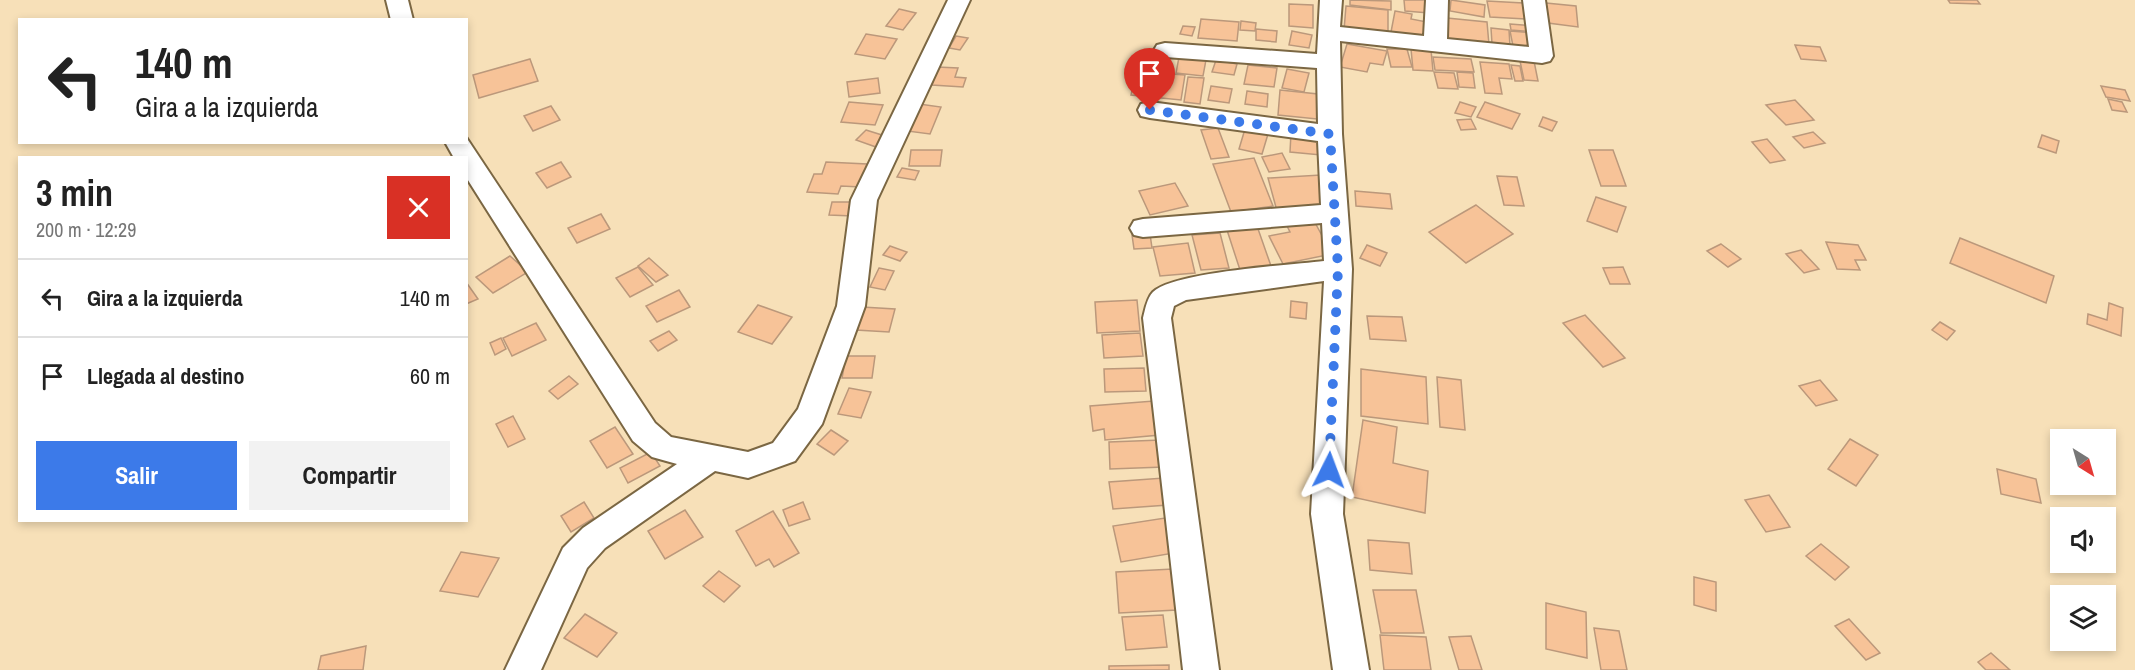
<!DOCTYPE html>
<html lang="es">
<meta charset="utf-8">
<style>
body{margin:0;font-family:"Archivo Narrow",sans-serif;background:#f2f2f2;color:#222;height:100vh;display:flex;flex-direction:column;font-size:22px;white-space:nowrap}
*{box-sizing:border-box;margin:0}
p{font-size:20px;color:#767676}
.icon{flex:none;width:33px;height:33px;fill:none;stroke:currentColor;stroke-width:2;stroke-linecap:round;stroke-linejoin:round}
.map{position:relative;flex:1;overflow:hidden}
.drawer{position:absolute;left:18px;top:156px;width:450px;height:366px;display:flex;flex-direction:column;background:#fff;border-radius:0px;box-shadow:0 3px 9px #0003}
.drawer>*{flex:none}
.guide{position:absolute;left:18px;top:18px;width:450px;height:126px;border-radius:0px;box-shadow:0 3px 9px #0003;background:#fff;color:#222;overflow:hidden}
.needle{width:39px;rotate:143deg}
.buttons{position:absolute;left:2050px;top:429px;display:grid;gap:12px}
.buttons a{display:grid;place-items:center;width:66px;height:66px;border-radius:0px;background:#fff;box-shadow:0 3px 9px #0003;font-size:30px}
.pin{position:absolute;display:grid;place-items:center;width:51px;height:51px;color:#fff;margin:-62px -26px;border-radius:50% 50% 50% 0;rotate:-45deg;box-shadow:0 0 6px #0007}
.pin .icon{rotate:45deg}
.me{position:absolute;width:66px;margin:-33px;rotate:3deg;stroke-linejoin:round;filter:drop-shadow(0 0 4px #0008)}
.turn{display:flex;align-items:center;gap:21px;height:126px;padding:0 18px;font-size:27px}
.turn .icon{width:78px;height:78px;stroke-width:2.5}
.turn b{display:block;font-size:42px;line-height:51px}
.round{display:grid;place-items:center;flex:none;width:63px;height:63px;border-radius:0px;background:#f2f2f2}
.overview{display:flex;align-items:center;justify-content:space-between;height:102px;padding:0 18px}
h1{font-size:36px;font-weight:800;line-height:45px}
.button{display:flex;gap:12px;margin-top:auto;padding:12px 18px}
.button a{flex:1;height:69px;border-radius:0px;background:#3c7ae9;color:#fff;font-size:24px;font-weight:800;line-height:69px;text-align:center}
.button a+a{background:#f2f2f2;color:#222}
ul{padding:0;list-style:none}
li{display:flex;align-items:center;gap:18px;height:78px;padding:0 18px;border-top:2px solid #e0e0e0}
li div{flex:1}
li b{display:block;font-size:22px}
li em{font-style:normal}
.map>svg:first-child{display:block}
</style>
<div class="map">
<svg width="2135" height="670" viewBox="0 0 2135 670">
<rect width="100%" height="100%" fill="#f7e0b8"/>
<!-- building -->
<g fill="#f7c398" stroke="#bb987b" stroke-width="1.5">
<polygon points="1350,0 1391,1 1391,10 1350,5"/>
<polygon points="1404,0 1428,0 1429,13 1405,11"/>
<polygon points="1451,0 1485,5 1484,17 1450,11"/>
<polygon points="1948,0 1977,0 1980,4 1950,3"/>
<polygon points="1487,1 1523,3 1526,19 1490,17"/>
<polygon points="1546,3 1576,6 1578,27 1548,23"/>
<polygon points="1289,4 1313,5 1313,28 1289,26"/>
<polygon points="1346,6 1388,10 1388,34 1344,30"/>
<polygon points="899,9 916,13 903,30 886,26"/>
<polygon points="1395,11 1412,14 1411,19 1427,22 1424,38 1391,32"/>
<polygon points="1447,18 1487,22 1489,45 1448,41"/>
<polygon points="1201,19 1239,22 1237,41 1198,38"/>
<polygon points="1241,21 1256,23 1255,31 1240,30"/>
<polygon points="1510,24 1536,26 1537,32 1511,30"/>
<polygon points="1183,26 1195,27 1192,36 1180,34"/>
<polygon points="1491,28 1509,30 1510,46 1492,44"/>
<polygon points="1256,29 1277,31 1276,42 1256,40"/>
<polygon points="1292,31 1312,35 1309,48 1289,45"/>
<polygon points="1510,31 1536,33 1539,48 1513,46"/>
<polygon points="866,34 897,39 885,59 855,54"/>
<polygon points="956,36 968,38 960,50 949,48"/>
<polygon points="1347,44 1387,51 1383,65 1370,63 1367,72 1340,67"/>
<polygon points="1795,45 1820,47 1826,61 1801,59"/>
<polygon points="1387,49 1407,49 1412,67 1391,67"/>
<polygon points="1411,49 1431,50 1433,71 1413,70"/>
<polygon points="1139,57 1162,59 1159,73 1185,75 1181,100 1131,95"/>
<polygon points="1179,57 1206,60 1203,76 1176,73"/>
<polygon points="1433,57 1471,59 1474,72 1435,70"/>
<polygon points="530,59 538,81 479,98 473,75"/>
<polygon points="1216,60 1237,64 1234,75 1212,72"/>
<polygon points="1520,61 1534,61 1538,81 1524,80"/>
<polygon points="1480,62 1509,64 1512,79 1499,78 1502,94 1485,93"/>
<polygon points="1248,65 1277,68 1274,87 1244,84"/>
<polygon points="1511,65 1520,66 1523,81 1515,81"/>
<polygon points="937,67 958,68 955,77 966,78 963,87 932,85"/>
<polygon points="1287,69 1309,73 1304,92 1282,88"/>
<polygon points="1434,72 1454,73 1458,89 1438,88"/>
<polygon points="1457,72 1473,73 1475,88 1459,87"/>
<polygon points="1188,77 1204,78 1200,104 1184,102"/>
<polygon points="878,78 880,93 849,97 847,82"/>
<polygon points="1211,86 1232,89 1229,103 1208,100"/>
<polygon points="2101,86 2125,90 2130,101 2106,97"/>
<polygon points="1280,90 1318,94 1317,119 1278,115"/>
<polygon points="1247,91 1268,94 1267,107 1245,104"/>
<polygon points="2108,99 2122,102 2127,112 2112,110"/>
<polygon points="1795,100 1814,120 1786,125 1766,105"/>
<polygon points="849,102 883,105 875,125 841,122"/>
<polygon points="1460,102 1476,107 1471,117 1455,113"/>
<polygon points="1485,102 1520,114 1512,129 1477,117"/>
<polygon points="919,104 941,107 930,134 907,131"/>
<polygon points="551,106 560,120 533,131 524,116"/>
<polygon points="1543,117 1557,122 1552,131 1539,126"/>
<polygon points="1471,119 1476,129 1461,130 1457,120"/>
<polygon points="1218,128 1229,157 1211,159 1201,130"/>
<polygon points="1245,129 1268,134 1262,154 1239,149"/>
<polygon points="866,130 885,136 876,147 856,140"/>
<polygon points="1813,132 1825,143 1804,148 1793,137"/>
<polygon points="1291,133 1321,136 1321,155 1290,152"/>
<polygon points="2042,135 2059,141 2056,153 2038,147"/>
<polygon points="1767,139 1785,160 1770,163 1752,142"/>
<polygon points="911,150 942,150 940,166 909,166"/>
<polygon points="1589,150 1613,150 1626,186 1601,186"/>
<polygon points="1282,153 1290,169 1269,172 1262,157"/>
<polygon points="1254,158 1273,206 1231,212 1213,164"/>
<polygon points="561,162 571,177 547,188 536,173"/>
<polygon points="826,162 867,164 861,187 841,186 838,194 807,192 814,174 822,174"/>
<polygon points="902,168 919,171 915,180 897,177"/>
<polygon points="1321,175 1332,208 1277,211 1268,178"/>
<polygon points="1497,176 1517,177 1524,206 1504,205"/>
<polygon points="1175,183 1188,206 1150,215 1139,191"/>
<polygon points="1355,191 1390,194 1392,209 1356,206"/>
<polygon points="1596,197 1626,207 1617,232 1587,221"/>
<polygon points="832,202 856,202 853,216 829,215"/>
<polygon points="1476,205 1513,234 1466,263 1429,232"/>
<polygon points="601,214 610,229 577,243 568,228"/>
<polygon points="1313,219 1332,254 1283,264 1269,236 1290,232 1286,224"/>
<polygon points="1257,226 1271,266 1240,270 1227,230"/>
<polygon points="1220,233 1229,268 1201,270 1192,235"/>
<polygon points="1150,234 1152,248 1134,249 1132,235"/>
<polygon points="1960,238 2054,276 2046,303 1950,263"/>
<polygon points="1826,242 1858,245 1866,260 1855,260 1860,270 1837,269"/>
<polygon points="1188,243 1195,273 1160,276 1153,247"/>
<polygon points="1721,244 1741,259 1728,267 1707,251"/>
<polygon points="1367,245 1387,253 1380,266 1360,258"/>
<polygon points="890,246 907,252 900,261 883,255"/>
<polygon points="1801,250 1819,269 1804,273 1786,254"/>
<polygon points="510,256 528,272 493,293 476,277"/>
<polygon points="649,258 668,275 656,282 638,266"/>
<polygon points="638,267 653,285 630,297 616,278"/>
<polygon points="1623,267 1630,284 1610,284 1603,268"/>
<polygon points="879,268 894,271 885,290 870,287"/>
<polygon points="466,282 478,299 466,304"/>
<polygon points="679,290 690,307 657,322 646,306"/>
<polygon points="1137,300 1140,331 1097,333 1095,302"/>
<polygon points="1291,301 1307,303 1306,319 1290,317"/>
<polygon points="2109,303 2123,308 2121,336 2087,324 2088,314 2107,320"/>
<polygon points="758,305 792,317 772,344 738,332"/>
<polygon points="862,307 895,309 889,332 856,330"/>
<polygon points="1585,315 1625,358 1603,367 1563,323"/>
<polygon points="1367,316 1402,317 1406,341 1370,339"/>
<polygon points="1940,322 1955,331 1947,340 1932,330"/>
<polygon points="536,323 546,340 512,356 503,338"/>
<polygon points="669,331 677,340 658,351 650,341"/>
<polygon points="1140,333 1143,356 1104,358 1102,335"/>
<polygon points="501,338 506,349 495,355 490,343"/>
<polygon points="846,356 875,356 872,378 842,378"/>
<polygon points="1144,368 1146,391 1105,392 1104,369"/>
<polygon points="1361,369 1426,377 1428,424 1361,416"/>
<polygon points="569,376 578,384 558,399 549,391"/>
<polygon points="1437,377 1461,380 1465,430 1440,427"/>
<polygon points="1820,380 1837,400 1816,406 1799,386"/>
<polygon points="849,388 871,392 861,418 838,414"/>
<polygon points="1154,401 1160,435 1105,440 1104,429 1093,431 1090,406"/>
<polygon points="513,416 525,439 508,447 496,424"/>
<polygon points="1363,420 1397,427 1393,463 1428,471 1425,513 1352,497"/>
<polygon points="615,427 633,454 607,468 590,441"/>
<polygon points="831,430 848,441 834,455 817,444"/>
<polygon points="1850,439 1878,455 1856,486 1828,469"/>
<polygon points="1161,440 1164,467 1110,469 1109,442"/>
<polygon points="651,452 660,466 628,483 620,468"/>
<polygon points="1997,469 2036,479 2041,503 2001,494"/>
<polygon points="1164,478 1168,505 1113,509 1109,482"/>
<polygon points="2106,479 2114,491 2072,491 2068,484 2106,484"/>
<polygon points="1769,495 1790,527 1766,532 1745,500"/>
<polygon points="584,502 594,518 571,532 561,516"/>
<polygon points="803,502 810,519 789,526 783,510"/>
<polygon points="685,510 703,537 665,559 648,531"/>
<polygon points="773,511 799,553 774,567 769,559 756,566 736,531"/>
<polygon points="1165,518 1174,553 1121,562 1113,526"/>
<polygon points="1368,540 1409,543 1412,574 1370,570"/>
<polygon points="1821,544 1849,567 1835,580 1806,556"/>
<polygon points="461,552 499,558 478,597 440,591"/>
<polygon points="1173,569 1177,610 1119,613 1116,572"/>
<polygon points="719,571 740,586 724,602 703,586"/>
<polygon points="1694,577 1716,582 1716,611 1694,605"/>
<polygon points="1373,590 1416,590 1424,633 1381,633"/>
<polygon points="1546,603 1586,612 1587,658 1546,649"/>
<polygon points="585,614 617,633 597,657 564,638"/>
<polygon points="1163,615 1167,647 1126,650 1122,617"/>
<polygon points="1849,619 1880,653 1866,660 1835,626"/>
<polygon points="1594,628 1619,631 1627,670 1601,670"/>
<polygon points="1380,635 1426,637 1431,670 1384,670"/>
<polygon points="1471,636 1482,670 1459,670 1449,637"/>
<polygon points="366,646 363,670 318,670 321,656"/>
<polygon points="1991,653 2010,670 1986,670 1978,662"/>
<polygon points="1169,665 1169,670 1109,670 1109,666"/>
</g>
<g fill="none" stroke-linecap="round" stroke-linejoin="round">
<!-- minor casing -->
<g stroke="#7b6743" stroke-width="4">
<g id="minor">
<polygon points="386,0 408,0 413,20 391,20"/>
<polygon points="948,0 970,0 877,200 865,306 822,424 795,461 748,478 715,471 605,548 587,568 541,670 505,670 563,548 583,528 677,464 652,457 633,441 466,177 466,158 454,158 445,142 466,142 466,137 655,423 671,437 748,452 773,443 798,409 837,306 851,200"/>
<path d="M 1320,0 L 1342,0 L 1340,27 L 1424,36 L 1426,0 L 1448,0 L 1447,39 L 1529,47 L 1523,0 L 1545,0 L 1553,56 L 1550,61 L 1542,63 L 1340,41 L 1342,134 L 1352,269 L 1343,514 L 1369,670 L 1333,670 L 1311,514 L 1324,281 L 1186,300 L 1174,306 L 1171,318 L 1219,670 L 1183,670 L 1143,318 C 1145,310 1147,298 1153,292 C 1174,272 1290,265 1324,261 L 1322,223 L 1143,237 L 1134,235 L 1130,228 L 1134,221 L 1143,219 L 1321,205 L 1318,141 L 1150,118 L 1141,116 L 1138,110 L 1141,104 L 1150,102 L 1318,124 L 1317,68 L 1165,57 L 1157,55 L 1154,50 L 1157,45 L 1165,43 L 1317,54 Z"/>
</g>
</g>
<!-- minor -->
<use href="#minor" fill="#fff" fill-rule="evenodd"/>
</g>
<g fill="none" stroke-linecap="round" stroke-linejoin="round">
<!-- route -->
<polyline stroke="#3c7ae9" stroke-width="10" stroke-dasharray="0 18" points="1150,110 1330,134 1338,269 1329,470"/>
</g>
</svg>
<div class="buttons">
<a><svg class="needle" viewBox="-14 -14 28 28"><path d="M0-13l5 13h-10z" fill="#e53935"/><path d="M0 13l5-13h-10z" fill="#767676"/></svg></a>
<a><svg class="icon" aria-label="sound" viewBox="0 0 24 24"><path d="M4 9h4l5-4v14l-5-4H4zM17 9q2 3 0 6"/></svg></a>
<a><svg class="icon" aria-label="layers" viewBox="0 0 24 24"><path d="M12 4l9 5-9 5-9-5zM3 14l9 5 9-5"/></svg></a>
</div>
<div class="pin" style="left:1150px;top:110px;background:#d93025"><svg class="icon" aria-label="arrive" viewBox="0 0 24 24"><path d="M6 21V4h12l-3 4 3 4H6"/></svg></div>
<svg class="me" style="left:1329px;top:470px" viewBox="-20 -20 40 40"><path d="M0-17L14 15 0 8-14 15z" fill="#3c7ae9" stroke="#fff" stroke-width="4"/></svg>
<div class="guide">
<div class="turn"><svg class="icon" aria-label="left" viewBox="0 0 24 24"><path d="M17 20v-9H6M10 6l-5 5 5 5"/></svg><div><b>140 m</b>Gira a la izquierda</div></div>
</div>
<section class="drawer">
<div class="overview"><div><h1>3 min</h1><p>200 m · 12:29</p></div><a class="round" style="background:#d93025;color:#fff"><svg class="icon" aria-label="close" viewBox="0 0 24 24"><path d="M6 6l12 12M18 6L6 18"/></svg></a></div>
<ul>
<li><svg class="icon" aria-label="left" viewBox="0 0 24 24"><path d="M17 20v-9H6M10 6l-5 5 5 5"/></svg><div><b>Gira a la izquierda</b></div><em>140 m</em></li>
<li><svg class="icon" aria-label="arrive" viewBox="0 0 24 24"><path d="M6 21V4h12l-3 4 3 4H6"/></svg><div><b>Llegada al destino</b></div><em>60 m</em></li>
</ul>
<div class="button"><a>Salir</a><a>Compartir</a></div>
</section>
</div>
